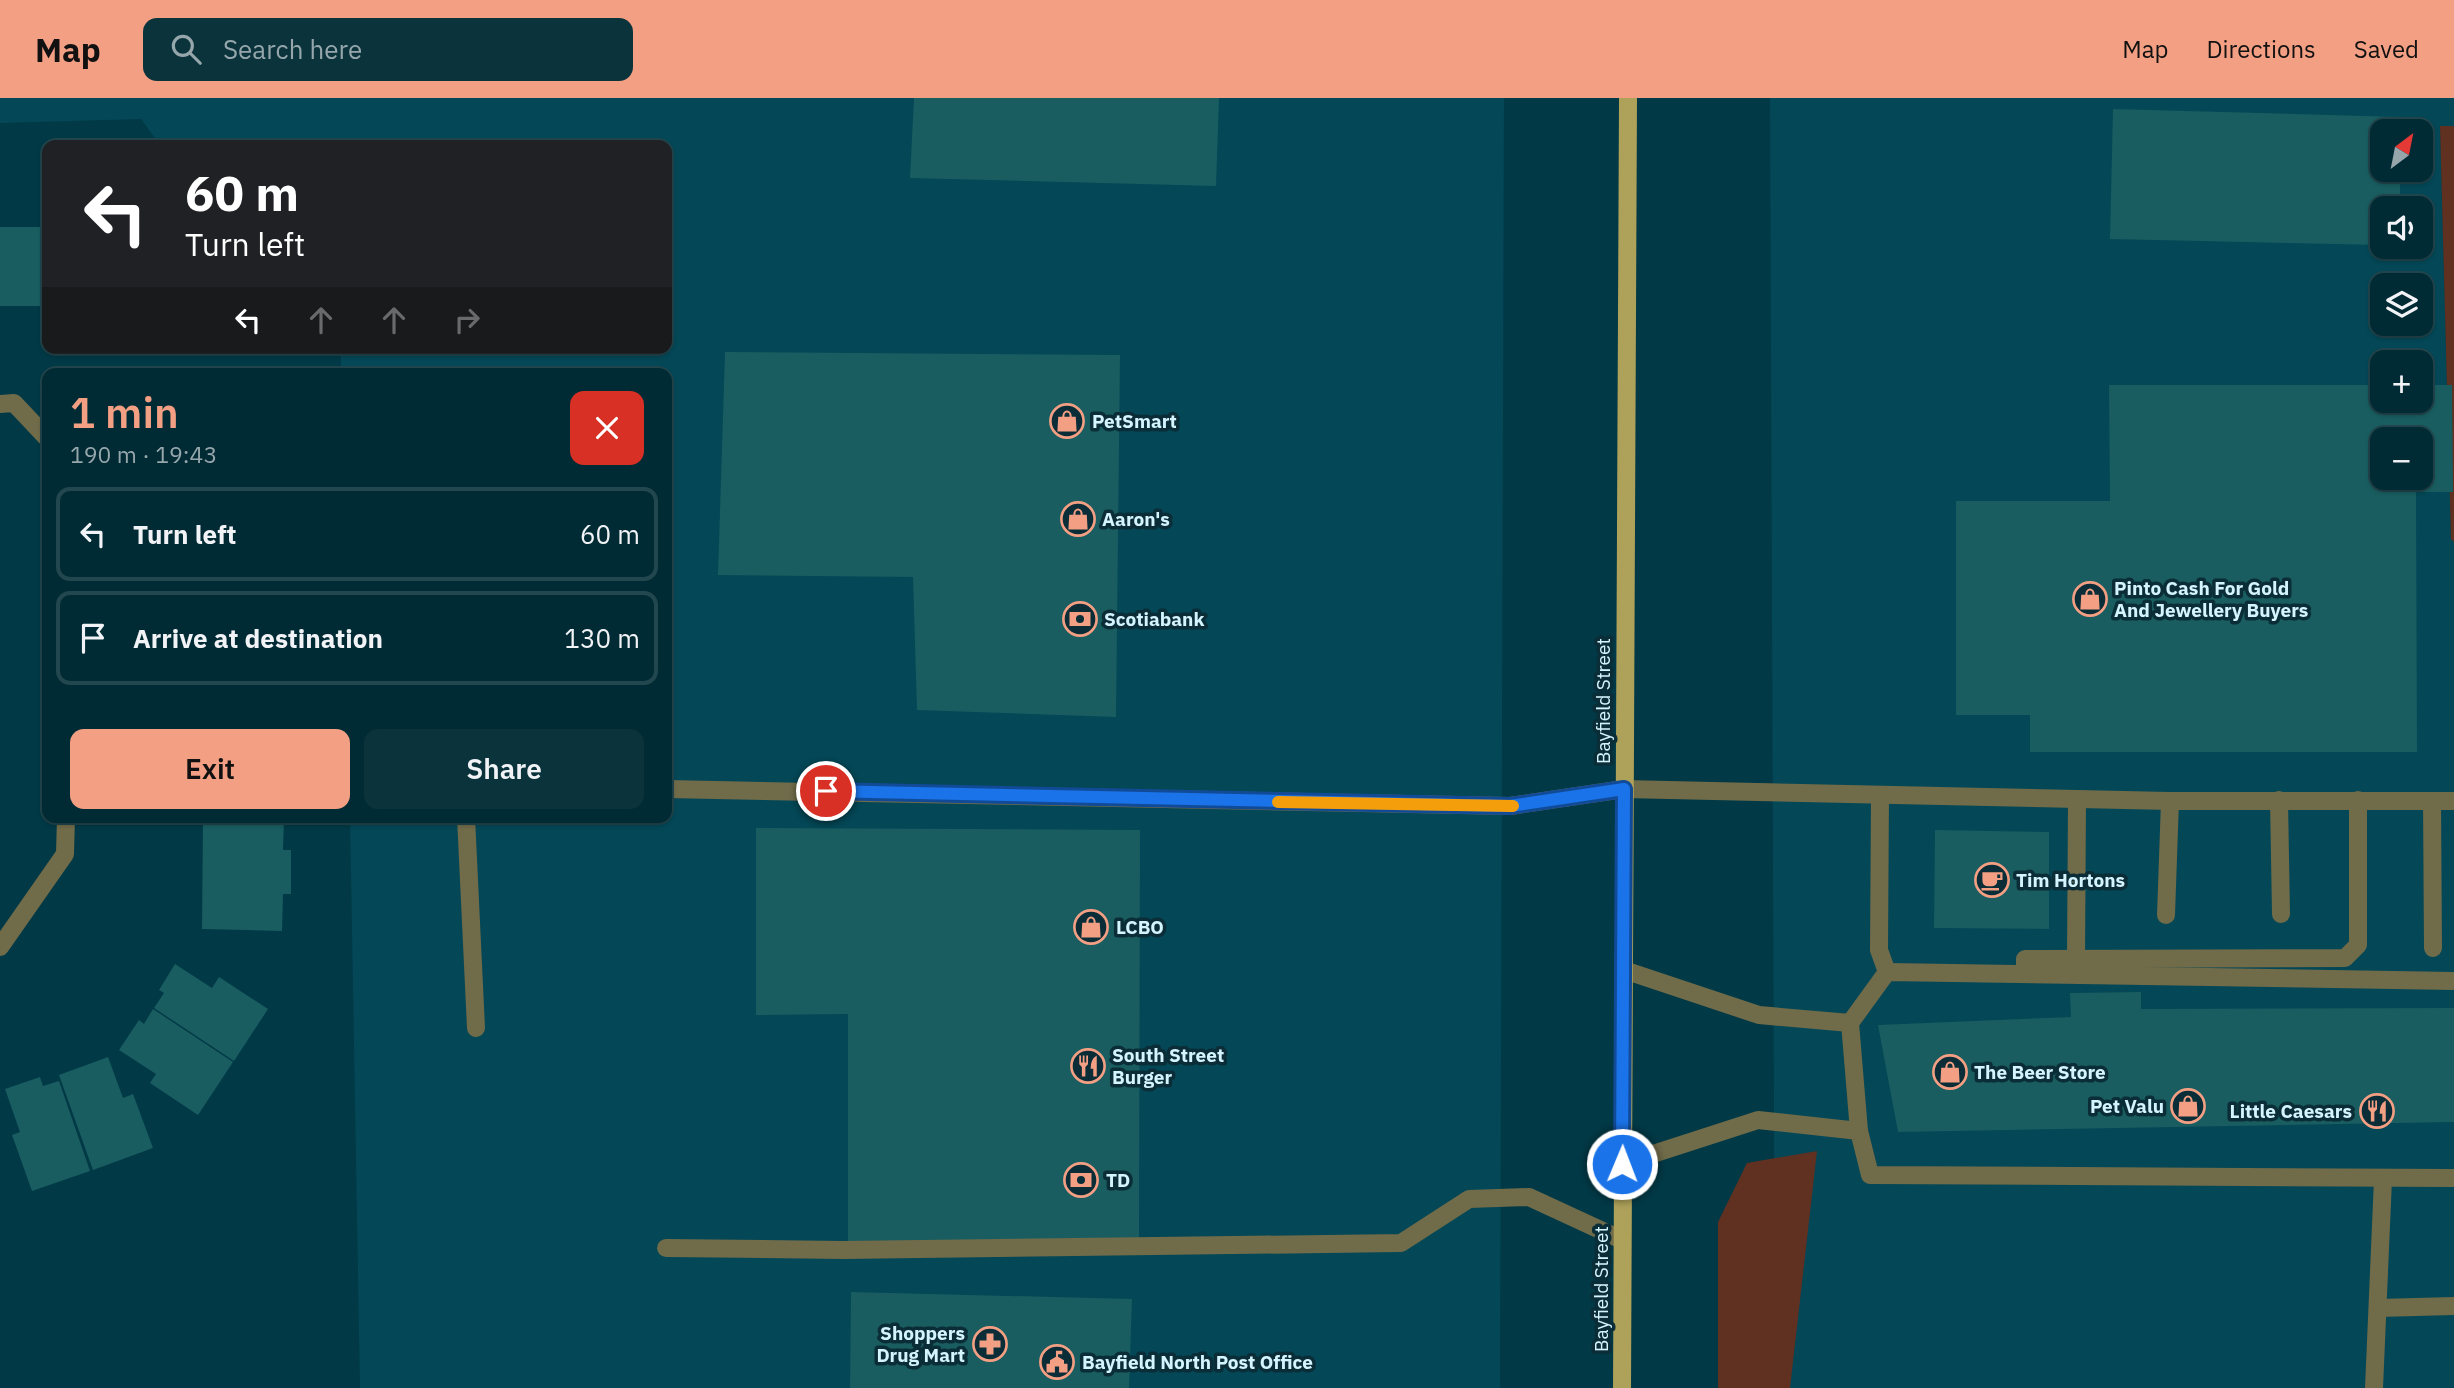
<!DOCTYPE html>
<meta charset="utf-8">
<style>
body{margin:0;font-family:"IBM Plex Sans",sans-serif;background:#0b333c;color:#f1f3f6;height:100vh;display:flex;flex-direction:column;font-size:26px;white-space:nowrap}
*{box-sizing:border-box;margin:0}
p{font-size:23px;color:#96a7ac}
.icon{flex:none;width:38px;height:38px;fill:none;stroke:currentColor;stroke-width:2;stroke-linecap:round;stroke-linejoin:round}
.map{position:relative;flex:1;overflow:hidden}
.drawer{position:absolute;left:42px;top:270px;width:630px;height:455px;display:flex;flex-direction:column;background:#012b34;border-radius:14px;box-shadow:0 2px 5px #0004,0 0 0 2px #23474f}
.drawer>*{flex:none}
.guide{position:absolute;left:42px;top:42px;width:630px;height:214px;border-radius:14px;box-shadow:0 2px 5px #0004,0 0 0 2px #23474f;background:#202124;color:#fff;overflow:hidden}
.needle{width:46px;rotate:32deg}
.tools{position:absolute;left:2370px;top:21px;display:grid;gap:14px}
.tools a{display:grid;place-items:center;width:63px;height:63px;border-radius:14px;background:#012b34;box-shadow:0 2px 5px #0004,0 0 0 2px #23474f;font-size:35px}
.pin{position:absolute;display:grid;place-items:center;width:60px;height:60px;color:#fff;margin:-30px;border:4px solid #fff;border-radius:50%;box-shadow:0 2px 7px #0007}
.me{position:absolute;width:77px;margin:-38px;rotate:1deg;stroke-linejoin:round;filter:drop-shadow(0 0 5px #0008)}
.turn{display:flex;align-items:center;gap:24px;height:147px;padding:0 28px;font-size:32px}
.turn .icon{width:91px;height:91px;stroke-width:2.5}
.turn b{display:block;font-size:49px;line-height:60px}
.lanes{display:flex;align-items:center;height:66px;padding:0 28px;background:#0003;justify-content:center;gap:35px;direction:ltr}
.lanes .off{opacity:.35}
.round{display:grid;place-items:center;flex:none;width:74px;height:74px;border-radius:14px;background:#0b333c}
.head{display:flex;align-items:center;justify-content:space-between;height:119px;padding:0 28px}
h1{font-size:42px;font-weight:600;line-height:52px;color:#f39f83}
.action{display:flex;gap:14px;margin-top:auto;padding:14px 28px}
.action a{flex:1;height:80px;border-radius:14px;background:#f39f83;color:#111;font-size:28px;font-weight:600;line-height:80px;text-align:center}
.action a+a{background:#0b333c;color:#f1f3f6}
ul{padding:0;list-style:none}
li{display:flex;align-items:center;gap:21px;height:94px;margin:0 14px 10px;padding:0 14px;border:4px solid #23474f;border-radius:14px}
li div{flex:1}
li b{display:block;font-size:26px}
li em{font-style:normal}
header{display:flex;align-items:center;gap:42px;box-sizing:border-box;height:98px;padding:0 35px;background:#f39f83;color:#111}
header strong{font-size:33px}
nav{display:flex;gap:38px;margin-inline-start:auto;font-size:24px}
.search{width:490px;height:63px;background:#0b333c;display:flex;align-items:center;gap:18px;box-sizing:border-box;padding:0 24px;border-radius:14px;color:#96a7ac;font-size:26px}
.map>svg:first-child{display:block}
</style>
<header>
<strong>Map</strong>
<div class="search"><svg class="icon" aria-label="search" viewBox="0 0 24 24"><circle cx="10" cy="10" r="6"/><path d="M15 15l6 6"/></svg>Search here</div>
<nav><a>Map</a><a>Directions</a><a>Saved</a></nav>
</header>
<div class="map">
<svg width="2454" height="1290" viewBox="0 0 2454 1290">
<rect width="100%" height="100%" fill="#013946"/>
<!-- built -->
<g fill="#044756" fill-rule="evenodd">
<polygon points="0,0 1504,0 1500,1290 360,1290 350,719 667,719 667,275 341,275 341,250 667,250 667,47 160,47 141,21 0,25"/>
<path d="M 1770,0 L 2454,0 L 2454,28 L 2440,29 L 2451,441 L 2454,444 L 2454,1290 L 1775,1290 ZM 2382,33 L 2420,33 L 2420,72 L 2382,72 ZM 2382,110 L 2420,110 L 2420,149 L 2382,149 ZM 2382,187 L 2420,187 L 2420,226 L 2382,226 ZM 2382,264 L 2420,264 L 2420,303 L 2382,303 ZM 2382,341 L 2420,341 L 2420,380 L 2382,380 Z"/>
</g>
<!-- green -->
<g fill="#603020">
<polygon points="2440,28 2454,28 2454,444 2451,441"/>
<polygon points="1817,1053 1790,1290 1718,1290 1718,1124 1747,1065"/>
</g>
<!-- building -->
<g fill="#195d60" fill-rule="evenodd">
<polygon points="914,0 1219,0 1216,88 910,80"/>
<polygon points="2113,11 2401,19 2401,33 2382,33 2382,72 2400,72 2400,110 2382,110 2382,147 2110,141"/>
<rect x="0" y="129" width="47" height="79"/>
<polygon points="725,254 1120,257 1116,619 917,612 913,479 718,477"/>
<path d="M 2109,287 L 2382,287 L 2382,303 L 2420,303 L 2420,287 L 2452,287 L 2453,394 L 2416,394 L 2417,654 L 2030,654 L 2030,617 L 1956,617 L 1956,403 L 2110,403 ZM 2382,341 L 2420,341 L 2420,380 L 2382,380 Z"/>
<polygon points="203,719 284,719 283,752 291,752 291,796 283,796 282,833 202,831"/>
<polygon points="756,730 1140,732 1139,1147 848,1146 848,916 756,917"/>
<polygon points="1935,732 2049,734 2049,831 1934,830"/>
<polygon points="175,866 212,890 219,879 268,911 234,963 154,910 164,895 159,892"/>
<polygon points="2141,894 2141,911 2454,910 2454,1024 1898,1034 1878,927 2071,919 2070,895"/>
<polygon points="153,911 233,964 198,1017 150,985 156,976 119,952 139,922 144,926"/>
<polygon points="108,959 123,1000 133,996 153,1050 93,1072 59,977"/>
<polygon points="40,979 43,988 59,983 90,1073 32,1093 12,1037 20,1034 5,991"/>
<polygon points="851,1194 1132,1201 1129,1290 850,1290"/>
</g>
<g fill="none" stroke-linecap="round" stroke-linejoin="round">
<!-- service -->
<g stroke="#706b49" stroke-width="18">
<polyline points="667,691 1510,708 1624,691 2170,703 2454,703"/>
<polyline points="1880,697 1879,852 1887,874"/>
<polyline points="2279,702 2281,816"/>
<polyline points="2432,703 2433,850"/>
<polyline points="466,719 476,930"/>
<polyline points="2166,817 2170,703"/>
<polyline points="2076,861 2077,701"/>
<polyline points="1624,872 1759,917 1850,925"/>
<polyline points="2025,876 2025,861 2345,860 2358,847 2358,702"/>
<polyline points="2454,883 1887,874 1850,925 1859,1033 1870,1077 2454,1080"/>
<polyline points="1622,1066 1758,1022 1859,1033"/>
<polyline points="666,1150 843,1152 1401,1145 1469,1101 1529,1099 1622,1142"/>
<polyline points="2378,1210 2454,1208"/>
<polyline points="2374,1290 2383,1081"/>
</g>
<!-- minor -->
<g stroke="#706b49" stroke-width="18">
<polyline points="0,306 14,305 47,340"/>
<polyline points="0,849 65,756 66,719"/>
</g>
<!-- primary -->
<polyline stroke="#aea15a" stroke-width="18" points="1622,1290 1628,0"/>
</g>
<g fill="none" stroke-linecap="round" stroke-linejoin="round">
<!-- route casing -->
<g stroke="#114b97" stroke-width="18">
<polyline id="route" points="826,693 1510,708 1624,691 1622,1066"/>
</g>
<!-- route -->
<use href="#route" stroke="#1a73e8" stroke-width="12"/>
<!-- slow -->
<polyline stroke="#f59e0b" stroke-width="12" points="1278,704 1513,708"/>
</g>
<!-- icons -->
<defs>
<g id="shop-ring" transform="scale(1.75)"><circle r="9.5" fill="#0a2d37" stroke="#f39f83" stroke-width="1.5"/><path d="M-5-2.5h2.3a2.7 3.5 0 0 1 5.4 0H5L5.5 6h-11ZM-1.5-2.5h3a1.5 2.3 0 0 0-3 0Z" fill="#f39f83"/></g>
<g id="bank-ring" transform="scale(1.75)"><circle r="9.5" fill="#0a2d37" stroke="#f39f83" stroke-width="1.5"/><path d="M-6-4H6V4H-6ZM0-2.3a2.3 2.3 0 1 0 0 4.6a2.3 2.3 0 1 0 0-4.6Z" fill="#f39f83"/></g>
<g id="cafe-ring" transform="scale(1.75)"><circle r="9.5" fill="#0a2d37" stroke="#f39f83" stroke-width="1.5"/><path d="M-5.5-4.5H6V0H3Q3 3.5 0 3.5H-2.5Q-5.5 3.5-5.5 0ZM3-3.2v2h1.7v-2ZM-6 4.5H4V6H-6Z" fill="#f39f83"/></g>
<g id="restaurant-ring" transform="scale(1.75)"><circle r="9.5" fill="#0a2d37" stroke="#f39f83" stroke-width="1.5"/><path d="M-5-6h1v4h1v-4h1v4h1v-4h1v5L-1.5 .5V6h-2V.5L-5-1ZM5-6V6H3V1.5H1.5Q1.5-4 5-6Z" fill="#f39f83"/></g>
<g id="pharmacy-ring" transform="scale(1.75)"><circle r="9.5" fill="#0a2d37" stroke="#f39f83" stroke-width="1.5"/><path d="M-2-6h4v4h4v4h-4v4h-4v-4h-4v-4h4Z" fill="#f39f83"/></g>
<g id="civic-ring" transform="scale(1.75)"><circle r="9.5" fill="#0a2d37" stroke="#f39f83" stroke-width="1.5"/><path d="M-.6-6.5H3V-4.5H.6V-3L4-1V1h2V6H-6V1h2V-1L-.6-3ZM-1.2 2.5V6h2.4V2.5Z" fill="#f39f83"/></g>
</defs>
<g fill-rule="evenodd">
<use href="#shop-ring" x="1067" y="323"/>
<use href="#shop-ring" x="1078" y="421"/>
<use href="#shop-ring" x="2090" y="501"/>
<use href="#bank-ring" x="1080" y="521"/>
<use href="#cafe-ring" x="1992" y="782"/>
<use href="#shop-ring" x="1091" y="829"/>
<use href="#restaurant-ring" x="1088" y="968"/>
<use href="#shop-ring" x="1950" y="974"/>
<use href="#shop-ring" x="2188" y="1008"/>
<use href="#restaurant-ring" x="2377" y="1013"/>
<use href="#bank-ring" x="1081" y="1082"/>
<use href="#pharmacy-ring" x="990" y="1246"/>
<use href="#civic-ring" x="1057" y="1264"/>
</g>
<g text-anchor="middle" stroke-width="7" stroke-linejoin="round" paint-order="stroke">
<!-- poi labels -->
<g font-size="19" font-weight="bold" fill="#d4f4fe" stroke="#0a2d37" text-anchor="start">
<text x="1092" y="330">PetSmart</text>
<text x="1102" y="428">Aaron's</text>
<text x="2114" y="497">Pinto Cash For Gold<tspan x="2114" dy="22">And Jewellery Buyers</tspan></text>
<text x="1104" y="528">Scotiabank</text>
<text x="2016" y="789">Tim Hortons</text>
<text x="1116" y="836">LCBO</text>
<text x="1112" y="964">South Street<tspan x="1112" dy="22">Burger</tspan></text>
<text x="1974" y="981">The Beer Store</text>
<text x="2164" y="1015" text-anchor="end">Pet Valu</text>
<text x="2352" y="1020" text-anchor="end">Little Caesars</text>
<text x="1106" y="1089">TD</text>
<text x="965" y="1242" text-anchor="end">Shoppers<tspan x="965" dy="22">Drug Mart</tspan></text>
<text x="1082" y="1271">Bayfield North Post Office</text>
</g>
<!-- street labels -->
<g font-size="19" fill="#d4f4fe" stroke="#0a2d37">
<text transform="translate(1603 603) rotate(-90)" y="7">Bayfield Street</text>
<text transform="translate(1601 1191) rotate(-90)" y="7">Bayfield Street</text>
</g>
</g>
</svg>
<div class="tools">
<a><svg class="needle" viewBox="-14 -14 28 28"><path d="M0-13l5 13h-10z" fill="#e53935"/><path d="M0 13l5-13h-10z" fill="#96a7ac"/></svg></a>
<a><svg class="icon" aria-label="sound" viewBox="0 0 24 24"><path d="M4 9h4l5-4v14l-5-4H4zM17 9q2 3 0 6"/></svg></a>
<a><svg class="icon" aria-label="layers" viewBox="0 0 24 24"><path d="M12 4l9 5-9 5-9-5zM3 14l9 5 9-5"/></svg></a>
<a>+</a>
<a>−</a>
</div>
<div class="pin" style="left:826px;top:693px;background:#d93025"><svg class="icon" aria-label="arrive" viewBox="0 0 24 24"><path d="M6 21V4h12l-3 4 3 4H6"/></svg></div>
<svg class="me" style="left:1622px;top:1066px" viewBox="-20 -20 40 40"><circle r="17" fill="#1a73e8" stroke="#fff" stroke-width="3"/><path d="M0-11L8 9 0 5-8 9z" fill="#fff"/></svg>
<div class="guide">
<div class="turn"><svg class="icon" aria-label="left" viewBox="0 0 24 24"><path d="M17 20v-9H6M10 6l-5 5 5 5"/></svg><div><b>60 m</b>Turn left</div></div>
<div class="lanes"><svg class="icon" aria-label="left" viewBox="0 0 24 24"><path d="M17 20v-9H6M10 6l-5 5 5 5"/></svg><svg class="icon off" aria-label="ahead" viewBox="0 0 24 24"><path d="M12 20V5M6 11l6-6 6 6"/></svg><svg class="icon off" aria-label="ahead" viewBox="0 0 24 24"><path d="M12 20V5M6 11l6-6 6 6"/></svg><svg class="icon off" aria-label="right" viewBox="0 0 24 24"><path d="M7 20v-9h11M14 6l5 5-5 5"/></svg></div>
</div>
<section class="drawer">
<div class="head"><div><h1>1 min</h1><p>190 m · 19:43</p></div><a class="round" style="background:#d93025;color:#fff"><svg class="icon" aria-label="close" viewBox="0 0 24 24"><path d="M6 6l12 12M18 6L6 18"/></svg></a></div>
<ul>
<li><svg class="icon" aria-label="left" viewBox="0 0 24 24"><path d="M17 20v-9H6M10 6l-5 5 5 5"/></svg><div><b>Turn left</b></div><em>60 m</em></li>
<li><svg class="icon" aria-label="arrive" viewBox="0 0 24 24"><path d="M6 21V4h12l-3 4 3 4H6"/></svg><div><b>Arrive at destination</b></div><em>130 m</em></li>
</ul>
<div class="action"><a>Exit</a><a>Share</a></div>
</section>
</div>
